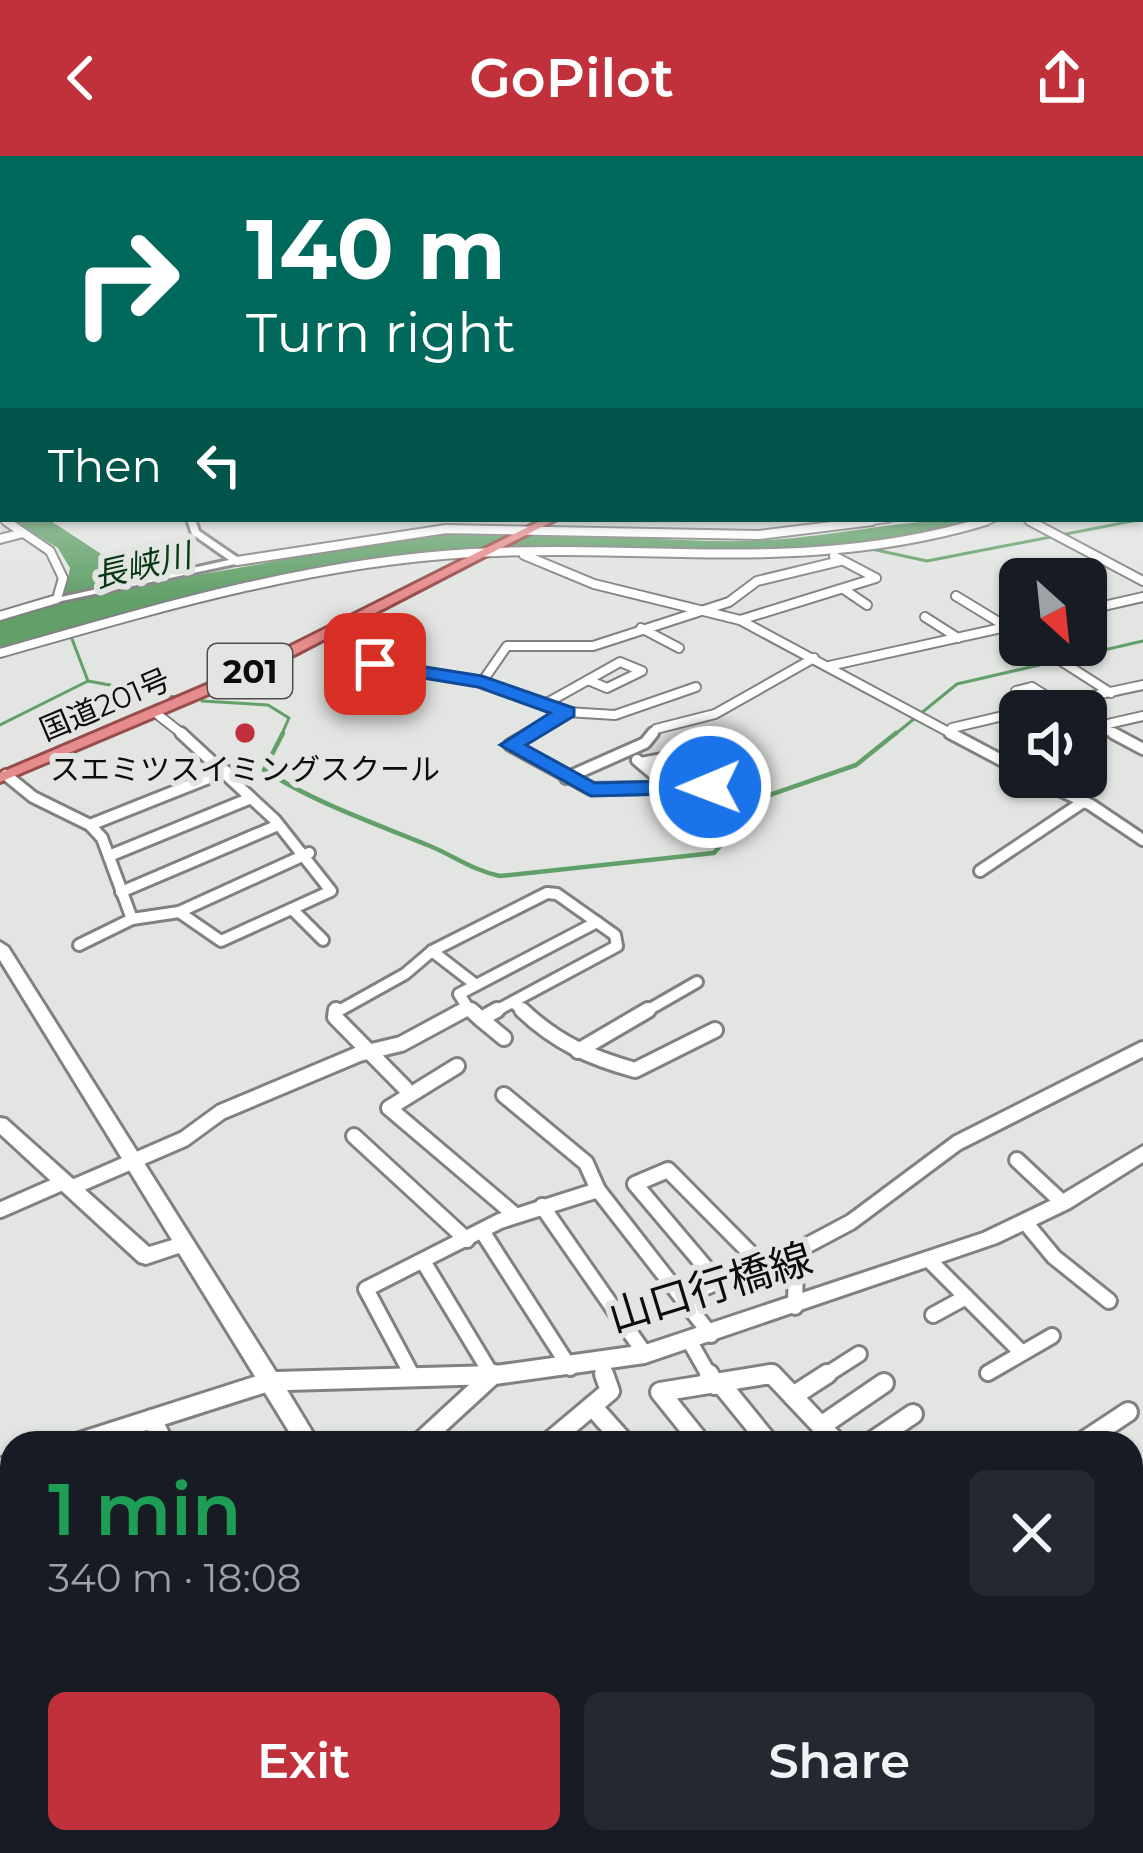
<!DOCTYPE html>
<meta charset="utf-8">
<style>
body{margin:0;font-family:Montserrat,"Noto Sans JP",sans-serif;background:#242831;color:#f1f3f6;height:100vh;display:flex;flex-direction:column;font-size:45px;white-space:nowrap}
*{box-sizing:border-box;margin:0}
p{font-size:39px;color:#9ea1a6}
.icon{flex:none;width:66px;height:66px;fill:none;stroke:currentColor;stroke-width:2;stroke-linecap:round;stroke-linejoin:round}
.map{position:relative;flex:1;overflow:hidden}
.side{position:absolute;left:0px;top:1275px;width:1143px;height:423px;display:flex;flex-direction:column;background:#171b24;border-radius:36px 36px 0 0;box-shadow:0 3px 9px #0004}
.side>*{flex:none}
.banner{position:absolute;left:0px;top:0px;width:1143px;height:366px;box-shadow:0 3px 9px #0004;background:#00695c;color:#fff;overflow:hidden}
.needle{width:78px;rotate:153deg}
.tools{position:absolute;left:999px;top:402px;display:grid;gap:24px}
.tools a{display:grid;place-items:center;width:108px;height:108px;border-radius:18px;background:#171b24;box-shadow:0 3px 9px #0004;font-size:60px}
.pin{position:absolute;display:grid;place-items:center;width:102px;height:102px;color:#fff;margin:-51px;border-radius:24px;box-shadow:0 6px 18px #0006}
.me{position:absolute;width:132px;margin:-66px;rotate:269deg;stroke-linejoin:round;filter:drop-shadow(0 0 9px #0008)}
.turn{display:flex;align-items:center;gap:42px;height:252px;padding:0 48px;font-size:54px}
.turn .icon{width:156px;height:156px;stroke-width:2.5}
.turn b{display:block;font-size:84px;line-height:102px}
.then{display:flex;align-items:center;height:114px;padding:0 48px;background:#0003;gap:24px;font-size:45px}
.round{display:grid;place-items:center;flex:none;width:126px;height:126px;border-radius:18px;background:#242831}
.summary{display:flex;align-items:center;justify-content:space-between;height:204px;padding:0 48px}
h1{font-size:72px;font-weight:600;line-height:90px;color:#1e9e55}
.action{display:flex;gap:24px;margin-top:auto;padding:24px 48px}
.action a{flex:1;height:138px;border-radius:18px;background:#c1313c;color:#fff;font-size:48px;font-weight:600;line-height:138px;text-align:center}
.action a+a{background:#242831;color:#f1f3f6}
header{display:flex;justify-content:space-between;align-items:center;height:156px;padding:0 48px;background:#c1313c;color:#fff;font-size:54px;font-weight:600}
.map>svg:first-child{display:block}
</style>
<header><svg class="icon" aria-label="back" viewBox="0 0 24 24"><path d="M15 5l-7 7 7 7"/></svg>GoPilot<svg class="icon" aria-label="share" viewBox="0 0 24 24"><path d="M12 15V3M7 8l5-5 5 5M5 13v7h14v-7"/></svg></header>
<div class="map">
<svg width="1143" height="1697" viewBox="0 0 1143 1697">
<rect width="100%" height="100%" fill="#e2e5e2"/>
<!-- water -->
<path fill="#62a069" d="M 10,363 L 48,363 L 133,419 L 155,423 C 247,417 336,387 427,379 C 534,369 641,387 748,385 C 825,383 899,363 976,363 C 817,427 645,387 480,393 C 318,398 156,450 0,491 L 0,465 C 36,454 64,453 70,412 L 58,392 Z"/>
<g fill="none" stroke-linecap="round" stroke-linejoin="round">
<!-- stream-far1 -->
<g stroke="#62a069" stroke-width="3">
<polyline points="867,392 927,405 1143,363"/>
<polyline points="72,483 88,525"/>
<polyline points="88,525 180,542"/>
<polyline points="202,545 268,549 289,562 281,580"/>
<polyline points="0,569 88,525"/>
<polyline points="893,580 957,528 1143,485"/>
</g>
<!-- stream -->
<path stroke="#62a069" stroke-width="4.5" d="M 283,577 L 264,614 C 315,647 374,667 430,690 C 456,701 472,714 500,720 L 714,697 L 761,642 L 856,609 L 896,577"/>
<!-- river -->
<g fill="#62a069" fill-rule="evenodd">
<polygon points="1143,1390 1143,1434 1131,1438 1131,1395"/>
<polygon points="783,1686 836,1686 832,1697 779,1697"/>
</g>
<!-- minor-far4 casing -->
<g stroke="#808280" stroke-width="9">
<g id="minor-far4">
<polyline points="0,361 10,368"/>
<polyline points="1026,363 1036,368"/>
<polyline points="847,368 889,363"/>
<polyline points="976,368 993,363"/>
</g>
</g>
<!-- minor-far3 casing -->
<g stroke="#808280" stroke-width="12">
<g id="minor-far3">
<polyline points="1030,365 1143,425"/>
<polyline points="0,383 23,377"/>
<polyline points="524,399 594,428 740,464 956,580"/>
<polyline points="237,405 446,373 759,379 872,365"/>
<polyline points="845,434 867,449"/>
<polyline points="956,440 1020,479"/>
<polyline points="1086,454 1143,441"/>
<polyline points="0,460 57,443 63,422 50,395 6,365"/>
<polyline points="925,461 958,482"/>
<polyline points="740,464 876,422 834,400"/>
<polyline points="343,471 373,481 382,498 374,506 378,510 482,526 567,556 526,580"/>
<polyline points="641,472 679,492"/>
<polyline points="1036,489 1111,537"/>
<path d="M 0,497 C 154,453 310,406 471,397 C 652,387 807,419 986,365"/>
<polygon points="620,506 642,515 607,532 588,524"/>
<polyline points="829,510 1020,468"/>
<polyline points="482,526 507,490 593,490 729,446 757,425 840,405"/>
<polyline points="1016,535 1032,531 1059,548"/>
<polyline points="545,548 588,524"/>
<polyline points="1022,555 1143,529"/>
<polyline points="567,556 615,559 696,531"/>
<polyline points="157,558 185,580"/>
<polyline points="1100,570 1118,580"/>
<polyline points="952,572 1020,556"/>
<polyline points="1086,573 1143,560"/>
<polyline points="651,580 656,573 715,558 814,502"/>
</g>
</g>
<!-- minor-far2 casing -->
<g stroke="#808280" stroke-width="16">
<g id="minor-far2">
<polyline points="531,577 510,589 591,633 710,631 744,618 720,592 641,607"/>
<polyline points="950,577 1020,614"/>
<polyline points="1113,577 1143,593"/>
<polyline points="637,604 669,631"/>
<polyline points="6,619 33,641 90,669 226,615"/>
<polyline points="1032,621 1091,649 1143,684"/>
<polyline points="566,622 645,587 653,577"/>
<polyline points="109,700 251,642"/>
<polyline points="980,715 1083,646"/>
<polyline points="121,736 276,670"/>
<polyline points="292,753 323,784"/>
<polyline points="179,756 221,785 331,735 275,664 181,577"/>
<polyline points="132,763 179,756 309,697"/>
<polyline points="79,789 132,763 102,682 90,669"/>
<polyline points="432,795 476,829"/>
<polyline points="513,846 525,857"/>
<polyline points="468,852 474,857"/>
<polyline points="335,857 405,818 432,795 547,737 557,738 615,779 617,790 492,857"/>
<polyline points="458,857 468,852 459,838 597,766"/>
<polyline points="643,857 697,826"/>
</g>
</g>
<!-- minor-far1 casing -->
<g stroke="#808280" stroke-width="20">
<g id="minor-far1">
<polyline points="336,854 335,861 405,932"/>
<polyline points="471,854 481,863 497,854"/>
<path d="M 522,854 C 557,887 589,901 635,914 L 715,874"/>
<polyline points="481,863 504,882"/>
<polyline points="578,895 648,854"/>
<polyline points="457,910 389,952 515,1059"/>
<polyline points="504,939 586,1007 598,1034"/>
<polyline points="354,980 467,1084"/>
<polyline points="1017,1004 1063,1047"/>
<polyline points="71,1032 184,983 221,956 359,898 401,888 464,854"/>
<polyline points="542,1050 645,1198"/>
<polyline points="0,1054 64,1026"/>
<polyline points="1025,1066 1054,1101 1109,1145"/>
<polyline points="482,1075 570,1212"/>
<polyline points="423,1105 493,1221"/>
<polyline points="930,1105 1022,1197"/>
<polyline points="682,1141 761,1108 668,1014 635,1028 717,1125"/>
<polyline points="795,1151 796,1099 802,1092 851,1066 957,987 1143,893"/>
<polyline points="933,1159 966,1141"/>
<polyline points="690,1186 710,1221"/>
<polyline points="601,1208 605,1221"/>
<polyline points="988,1217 1052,1180"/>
<polyline points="413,1221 366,1133 500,1065 598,1034 711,1179"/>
<polyline points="753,1221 775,1221"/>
<polyline points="823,1221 859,1198"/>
</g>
</g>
<!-- minor casing -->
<g stroke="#808280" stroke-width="24">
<g id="minor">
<polyline points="709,1218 715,1229"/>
<polyline points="772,1218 837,1287"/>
<polyline points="721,1228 769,1287"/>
<polyline points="793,1240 827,1218"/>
<polyline points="592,1250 625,1287"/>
<polyline points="152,1263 164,1287"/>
<polyline points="821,1270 884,1227"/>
<polyline points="77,1287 271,1225"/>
<polyline points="419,1287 494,1218"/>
<polyline points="548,1287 610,1235 604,1218"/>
<polyline points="701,1287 660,1236 771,1218"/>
<polyline points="870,1287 913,1258"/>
<polyline points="1081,1287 1128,1256"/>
<polyline points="0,1312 12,1308"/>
<polyline points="1131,1363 1143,1354"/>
<polyline points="1131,1530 1143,1520"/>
<polyline points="175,1686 181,1697"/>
<polyline points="335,1686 342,1697"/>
<polyline points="299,1697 312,1686"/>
<polyline points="709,1697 722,1686"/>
<polyline points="948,1697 959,1686"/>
</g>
</g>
<!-- tertiary casing -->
<g stroke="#808280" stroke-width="6">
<g id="tertiary">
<rect x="0" y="277" width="3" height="5"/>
<polygon points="187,363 195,363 199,375 240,403 240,407 57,446 52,443 229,404 192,378"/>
</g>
</g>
<!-- secondary casing -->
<g stroke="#808280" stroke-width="6">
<g id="secondary">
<polygon points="0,786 8,791 276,1216 495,1210 645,1189 983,1077 1056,1042 1143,990 1143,1006 1070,1052 997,1087 645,1207 495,1228 287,1234 319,1287 296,1287 179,1097 146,1108 139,1106 0,978 0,962 6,963 149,1091 172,1084 0,804"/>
<polygon points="535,1686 566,1686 570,1697 540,1697"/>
</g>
</g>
<!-- primary casing -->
<g stroke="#964d4c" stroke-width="6">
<polygon id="primary" points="1143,239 1143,245 1140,246 1140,240"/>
</g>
<!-- trunk casing -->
<g stroke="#964d4c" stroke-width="6">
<polygon id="trunk" points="544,363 557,363 261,516 0,626 0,617 251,510"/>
</g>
<!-- minor-far4 -->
<use href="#minor-far4" stroke="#fff" stroke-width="6"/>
<!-- minor-far3 -->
<use href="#minor-far3" stroke="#fff" stroke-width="8"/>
<!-- minor-far2 -->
<use href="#minor-far2" stroke="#fff" stroke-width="10"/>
<!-- minor-far1 -->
<use href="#minor-far1" stroke="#fff" stroke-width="14"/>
<!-- minor -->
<use href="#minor" stroke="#fff" stroke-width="18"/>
<!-- tertiary -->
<use href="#tertiary" fill="#fff" fill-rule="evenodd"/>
<!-- secondary -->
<use href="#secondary" fill="#fff" fill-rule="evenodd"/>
<!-- primary -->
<use href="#primary" fill="#eda9a9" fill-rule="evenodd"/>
<!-- trunk -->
<use href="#trunk" fill="#e78c8c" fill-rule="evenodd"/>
</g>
<!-- sky -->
<linearGradient id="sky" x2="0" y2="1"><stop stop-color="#72acb5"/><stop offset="0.46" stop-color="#f2f3f2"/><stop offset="1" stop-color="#f2f3f2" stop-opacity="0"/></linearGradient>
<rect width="1143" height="443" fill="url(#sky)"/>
<!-- route -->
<polygon fill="#1a73e8" stroke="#114b97" stroke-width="3" points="375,503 482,520 574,552 574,560 526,589 595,627 710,624 721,631 710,637 591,640 500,589 550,557 478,531 368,513 368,504"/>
<!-- markers -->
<circle fill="#c1313c" stroke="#e2e5e2" stroke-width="4.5" cx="245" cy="577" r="12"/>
<g text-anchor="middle" stroke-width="12" stroke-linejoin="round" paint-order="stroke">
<!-- far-street labels -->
<g font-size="30" fill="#0b0c0b" stroke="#e2e5e2">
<text transform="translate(105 549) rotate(-23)" y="10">国道201号</text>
</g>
<!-- far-poi labels -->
<g font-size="30" fill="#0b0c0b" stroke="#e2e5e2">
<text x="245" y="624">スエミツスイミングスクール</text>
</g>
<!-- far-water labels -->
<g font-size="33" font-style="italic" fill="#083813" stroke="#e2e5e2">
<text transform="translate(142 409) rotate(-13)" y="12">長峡川</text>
</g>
<!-- shield labels -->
<rect fill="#e2e5e2" stroke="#4c4d4c" stroke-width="3" x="208" y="488" width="84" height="54" rx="9"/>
<g font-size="33" font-weight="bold" fill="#0b0c0b">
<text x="250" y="527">201</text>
</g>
<!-- near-street labels -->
<g font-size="42" fill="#0b0c0b" stroke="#e2e5e2">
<text transform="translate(710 1131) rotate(-17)" y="15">山口行橋線</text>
</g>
</g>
</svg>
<div class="tools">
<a><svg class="needle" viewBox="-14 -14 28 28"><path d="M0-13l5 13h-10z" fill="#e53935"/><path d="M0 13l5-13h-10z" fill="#9ea1a6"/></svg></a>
<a><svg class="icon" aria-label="sound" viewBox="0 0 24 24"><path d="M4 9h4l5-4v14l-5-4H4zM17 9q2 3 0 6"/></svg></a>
</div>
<div class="pin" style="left:375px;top:508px;background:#d93025"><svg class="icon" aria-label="arrive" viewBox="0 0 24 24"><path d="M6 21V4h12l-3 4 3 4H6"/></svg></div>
<svg class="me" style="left:710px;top:631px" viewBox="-20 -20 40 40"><circle r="17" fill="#1a73e8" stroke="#fff" stroke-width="3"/><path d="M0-11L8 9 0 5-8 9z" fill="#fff"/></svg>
<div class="banner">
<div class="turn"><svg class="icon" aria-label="right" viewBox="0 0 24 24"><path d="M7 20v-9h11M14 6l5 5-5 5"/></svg><div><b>140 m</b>Turn right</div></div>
<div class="then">Then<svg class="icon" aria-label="left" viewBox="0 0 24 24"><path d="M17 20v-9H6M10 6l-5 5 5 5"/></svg></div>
</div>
<section class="side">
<div class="summary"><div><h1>1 min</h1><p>340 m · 18:08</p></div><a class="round"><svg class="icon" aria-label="close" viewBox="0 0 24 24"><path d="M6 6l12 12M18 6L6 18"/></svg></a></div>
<div class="action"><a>Exit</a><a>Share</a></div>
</section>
</div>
